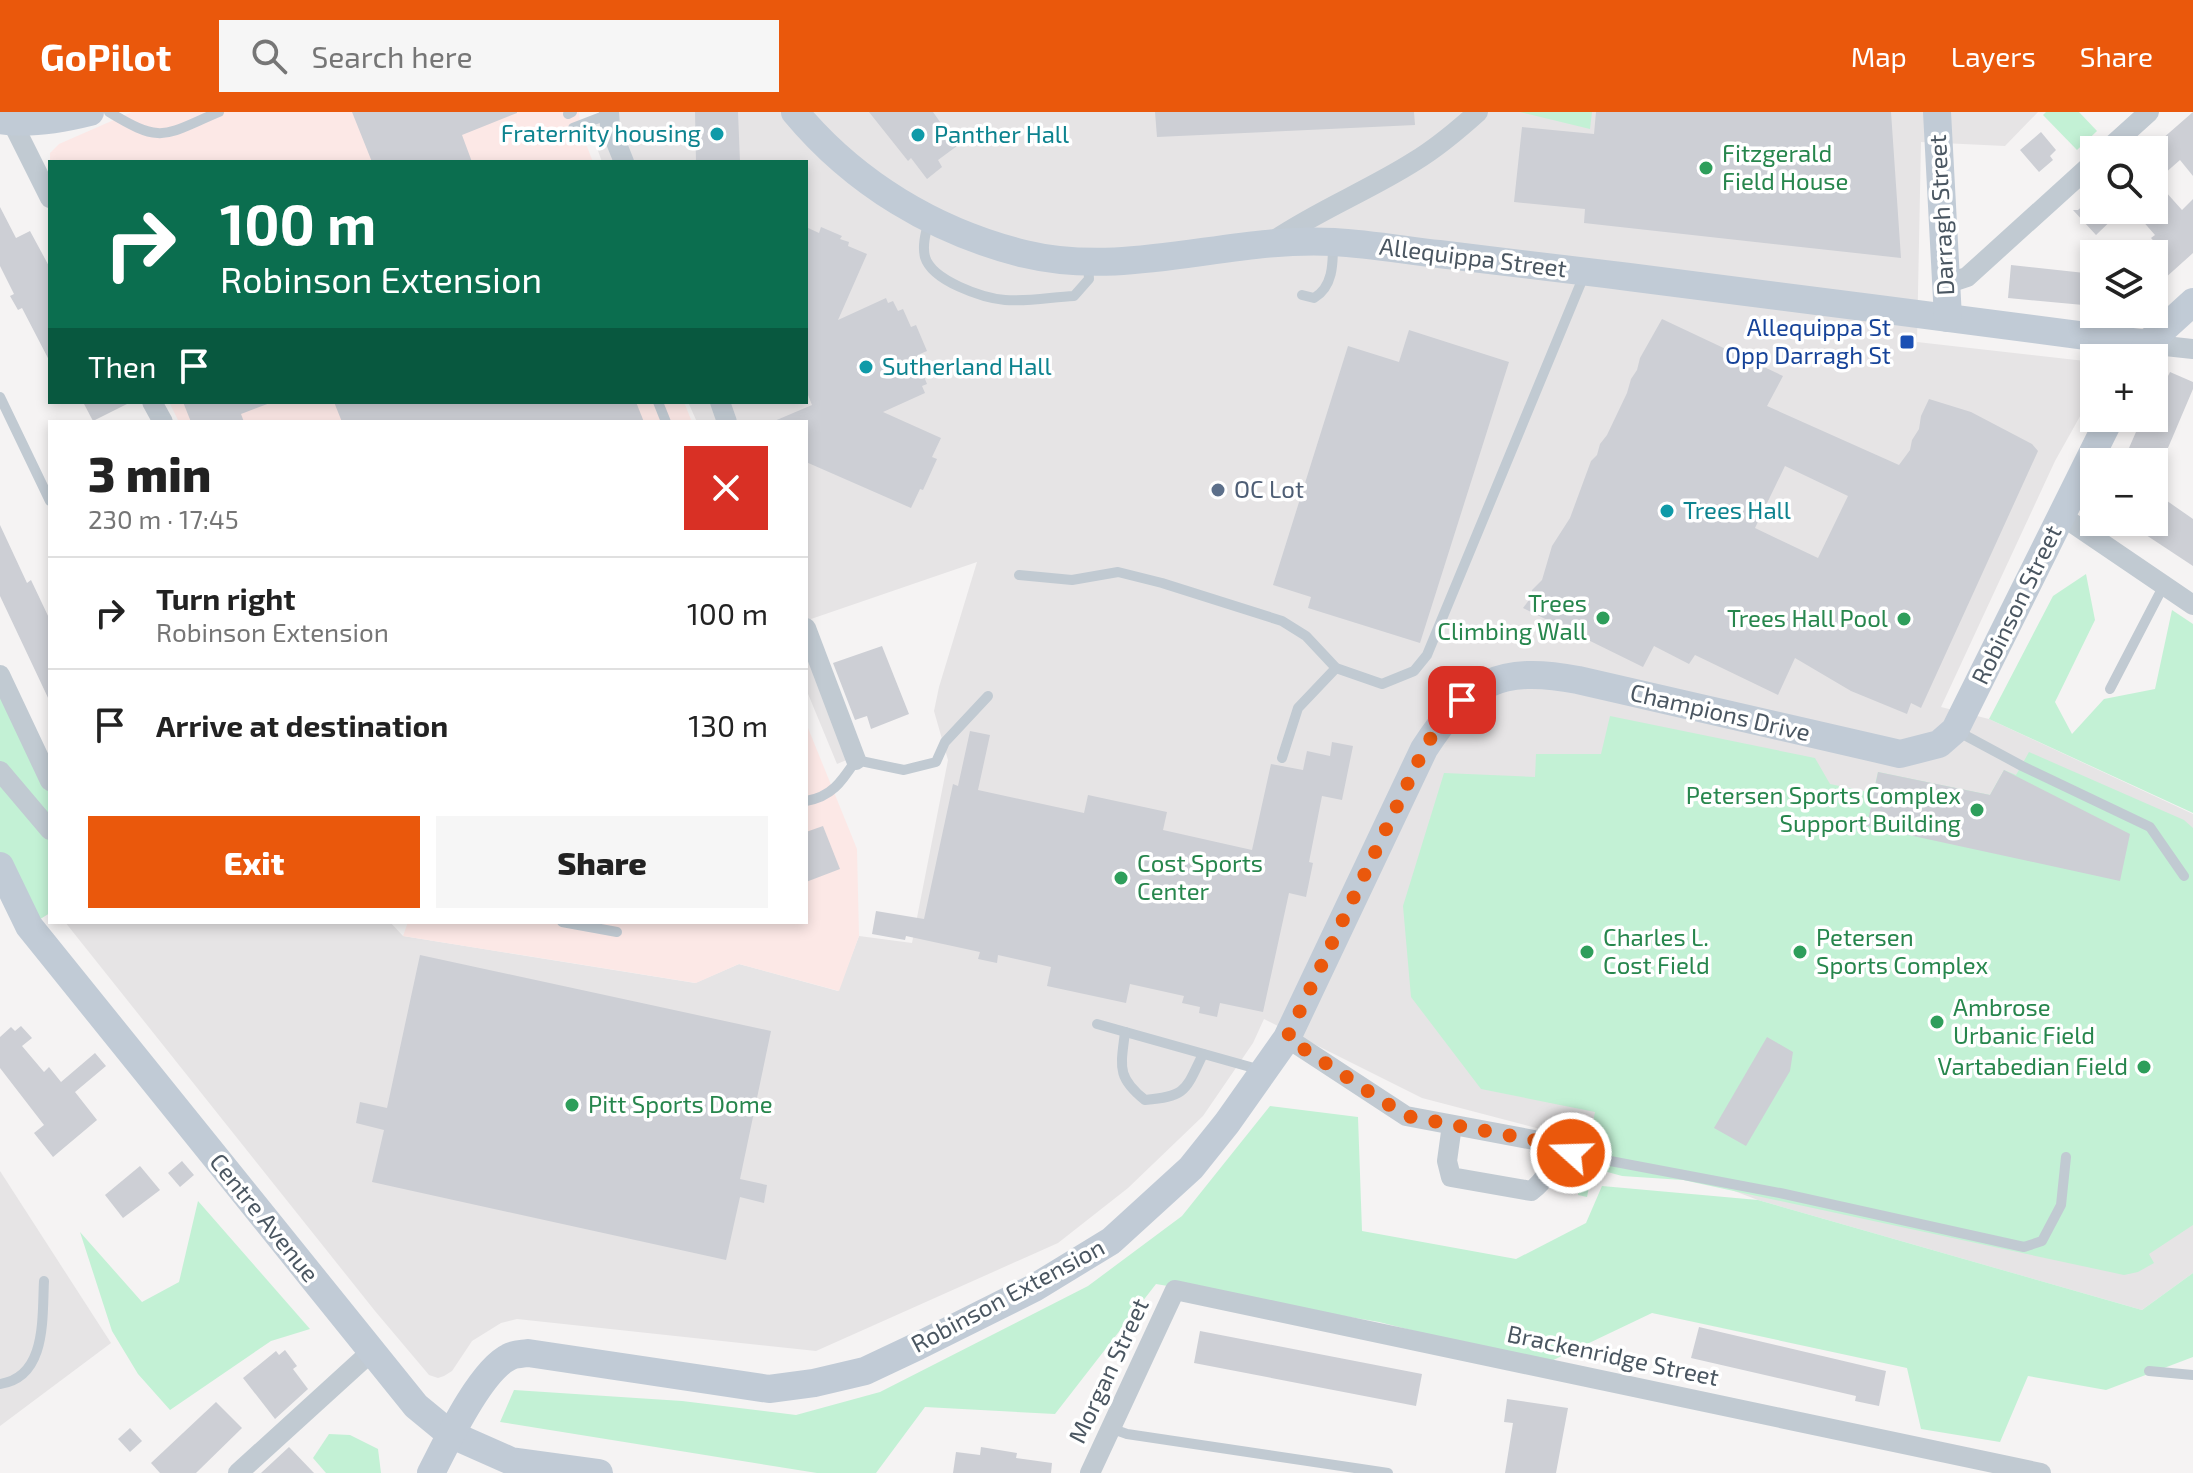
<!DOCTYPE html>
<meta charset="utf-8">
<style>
body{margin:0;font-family:"Exo 2",sans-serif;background:#f6f6f6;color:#222;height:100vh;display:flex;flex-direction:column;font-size:30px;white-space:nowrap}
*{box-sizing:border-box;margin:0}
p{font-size:26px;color:#767676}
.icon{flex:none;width:44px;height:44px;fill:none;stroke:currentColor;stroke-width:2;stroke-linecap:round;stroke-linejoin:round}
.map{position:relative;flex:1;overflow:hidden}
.side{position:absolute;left:48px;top:308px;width:760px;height:504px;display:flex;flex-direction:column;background:#fff;border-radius:0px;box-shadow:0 4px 12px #0003}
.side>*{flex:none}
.banner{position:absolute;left:48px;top:48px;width:760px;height:244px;border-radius:0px;box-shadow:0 4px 12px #0003;background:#0b6e4f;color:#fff;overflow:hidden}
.tools{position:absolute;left:2080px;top:24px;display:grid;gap:16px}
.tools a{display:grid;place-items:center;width:88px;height:88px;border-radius:0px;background:#fff;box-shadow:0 4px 12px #0003;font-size:40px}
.pin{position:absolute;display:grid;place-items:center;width:68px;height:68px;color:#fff;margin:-34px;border-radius:16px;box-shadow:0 4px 12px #0006}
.me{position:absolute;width:88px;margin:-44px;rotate:290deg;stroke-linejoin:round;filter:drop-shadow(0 0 6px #0008)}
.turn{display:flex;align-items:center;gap:28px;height:168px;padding:0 40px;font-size:36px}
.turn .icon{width:104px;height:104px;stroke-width:2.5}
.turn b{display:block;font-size:56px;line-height:68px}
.then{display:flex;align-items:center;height:76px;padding:0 40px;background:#0003;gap:16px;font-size:30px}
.round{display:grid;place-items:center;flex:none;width:84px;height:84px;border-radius:0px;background:#f6f6f6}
.overview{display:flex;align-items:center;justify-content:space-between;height:136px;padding:0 40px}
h1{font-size:48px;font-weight:800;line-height:60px}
.action{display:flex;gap:16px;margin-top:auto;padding:16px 40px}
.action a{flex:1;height:92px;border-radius:0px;background:#ea580c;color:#fff;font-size:32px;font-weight:800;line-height:92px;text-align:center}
.action a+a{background:#f6f6f6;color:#222}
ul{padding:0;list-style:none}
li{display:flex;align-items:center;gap:24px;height:112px;padding:0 40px;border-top:2px solid #e0e0e0}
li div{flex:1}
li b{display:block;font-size:30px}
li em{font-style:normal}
header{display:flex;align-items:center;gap:48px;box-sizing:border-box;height:112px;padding:0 40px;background:#ea580c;color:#fff}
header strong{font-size:38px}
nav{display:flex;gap:44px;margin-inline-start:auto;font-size:28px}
.search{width:560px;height:72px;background:#f6f6f6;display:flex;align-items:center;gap:20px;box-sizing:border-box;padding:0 28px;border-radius:0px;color:#767676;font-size:30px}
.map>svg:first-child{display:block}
</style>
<header>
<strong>GoPilot</strong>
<div class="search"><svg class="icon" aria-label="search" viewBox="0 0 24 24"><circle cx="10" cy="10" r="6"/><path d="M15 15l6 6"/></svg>Search here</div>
<nav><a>Map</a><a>Layers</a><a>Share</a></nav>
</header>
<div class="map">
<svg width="2193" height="1361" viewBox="0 0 2193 1361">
<rect width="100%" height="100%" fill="#f5f3f3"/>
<!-- education -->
<g fill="#e6e4e5">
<polygon points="607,0 2038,0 2005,34 1921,30 1917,230 2094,250 2094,274 2088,290 2055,349 1941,595 1989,607 2193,702 2193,1161 2142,1198 1758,1088 1636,1042 1422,986 1264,907 1253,931 1203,1004 1128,1076 1058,1131 816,1239 517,1207 501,1211 472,1229 452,1259 444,1264 438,1266 429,1263 375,1199 65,810 390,810 403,824 695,871 739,852 838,879 859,824 912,831 948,648 934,599 939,575 977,450 811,507 863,641 837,652 806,577 806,310 697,310 688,290 806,290 806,50 602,50 591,19"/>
<polygon points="0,1059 111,1231 0,1314"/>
</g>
<!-- medical -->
<g fill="#fce8e6">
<polygon points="132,0 579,0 581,19 593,50 50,50 50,41 59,32"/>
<polygon points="169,290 684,290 692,310 179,310"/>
<polygon points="806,611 857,737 859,824 839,879 739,852 696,871 403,824 408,810 806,810"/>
</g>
<!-- green -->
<g fill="#c3f1d5">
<polygon points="1520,0 1592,0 1590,17"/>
<polygon points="2046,0 2079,0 2097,19 2077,38 2043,3"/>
<polygon points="2086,462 2095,508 2055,590 2072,622 2104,587 2155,577 2172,498 2193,512 2193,701 1989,607 2053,484"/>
<polygon points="0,563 50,669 50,801 29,814 0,754"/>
<polygon points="1610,604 1815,646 1830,672 1873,681 1878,660 1990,683 2004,658 2016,663 2029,640 2184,708 2193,716 2193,1113 2149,1142 2154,1151 2138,1160 2124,1163 1683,1068 1622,1064 1593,1056 1587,1085 1578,1083 1595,1000 1481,977 1411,885 1403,794 1444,661 1535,665 1536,642 1601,642"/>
<polygon points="1270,994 1358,1005 1362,1119 1516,1147 1586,1111 1602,1074 1758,1088 2142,1198 2193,1161 2193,1245 2106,1278 2028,1264 2000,1330 1921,1317 1907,1256 1652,1201 1545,1252 1379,1210 1156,1172 1055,1302 925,1295 876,1361 817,1361 500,1310 514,1278 682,1289 796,1303 880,1280 1088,1174 1182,1104"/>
<polygon points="198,1089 310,1217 271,1229 170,1298 138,1262 112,1219 80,1120 142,1190 179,1170"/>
<polygon points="329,1322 350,1323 378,1337 381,1361 326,1361 313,1346"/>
</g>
<!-- building -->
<g fill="#cdcfd5" fill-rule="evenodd">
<polygon points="352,0 517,0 517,1 462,23 472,50 372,50"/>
<polygon points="695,0 738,0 740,50 696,50"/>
<polygon points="869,0 933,0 957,34 938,48 942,55 927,67 911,46 908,49"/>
<polygon points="1155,0 1414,0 1415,13 1157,25"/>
<polygon points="1596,0 1891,0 1901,146 1584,111 1585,97 1514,90 1522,15 1594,22"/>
<polygon points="2193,0 2193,64 2180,48 2156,69 2182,98 2193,87 2193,141 2154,176 2154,140 2159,135 2151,126 2155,123 2133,98 2154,98 2154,34"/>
<polygon points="2041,20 2056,38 2050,44 2053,48 2039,60 2020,38"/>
<polygon points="2094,84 2094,98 2122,98 2096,123 2073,98 2078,98"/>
<polygon points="0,95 16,126 30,119 50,156 50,250 22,196 18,198 10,184 14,182 0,154"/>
<polygon points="806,115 819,121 821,115 842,124 840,127 849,130 848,134 867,142 838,208 886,186 888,191 893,189 898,199 903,197 911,215 916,213 927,239 920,242 928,260 923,262 927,272 922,274 925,281 883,300 941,326 932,345 937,347 923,378 920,377 911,396 806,350 806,310 772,310 812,293 806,278"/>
<polygon points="2011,153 2094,162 2094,194 2008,186"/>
<path d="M 1662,207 L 1783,264 L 1767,294 L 1899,353 L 1910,338 L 1912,328 L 1919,317 L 1921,304 L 1929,287 L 1971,300 L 2032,332 L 2038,339 L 1921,596 L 1911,591 L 1907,602 L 1851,579 L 1795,546 L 1778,583 L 1695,543 L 1689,552 L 1654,534 L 1643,555 L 1523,496 L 1532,484 L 1532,478 L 1542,468 L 1552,434 L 1570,406 L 1591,349 L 1597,343 L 1600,332 L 1607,323 L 1627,281 L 1631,267 L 1637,258 L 1640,246 ZM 1785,354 L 1848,384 L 1818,446 L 1755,416 Z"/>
<polygon points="1409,218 1509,250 1420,531 1308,496 1311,485 1273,473 1348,234 1399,250"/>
<polygon points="2170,260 2193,270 2193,277 2162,350 2127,350 2132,338 2129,336 2139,313 2145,315 2149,306 2154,306 2154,280 2161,264 2167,266"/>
<polygon points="83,290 131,290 93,309"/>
<polygon points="183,290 270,290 270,291 241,302 244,310 191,310"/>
<polygon points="334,290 636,290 644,310 342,310"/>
<polygon points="2160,384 2193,407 2193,454 2143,421 2151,410 2154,410 2154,393"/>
<polygon points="0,413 27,471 31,468 50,508 50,590 0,484"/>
<polygon points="882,534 909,602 871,617 867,604 855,608 833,551"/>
<polygon points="970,619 990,623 978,678 1084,701 1088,683 1167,700 1163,718 1252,738 1271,652 1303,658 1307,639 1330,644 1332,630 1353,634 1342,688 1322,684 1309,750 1313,751 1306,785 1289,781 1263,900 1220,891 1217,905 1199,901 1200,895 1182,891 1184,884 1130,872 1126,891 1047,874 1051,855 998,843 997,851 978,847 980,840 906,824 905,828 872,822 876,799 924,807 953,672 958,674"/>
<polygon points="2004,658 2130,722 2120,769 1867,714 1878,660 1990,683"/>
<polygon points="823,714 840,757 806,770 806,720"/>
<polygon points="420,843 771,919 740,1067 767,1073 764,1091 740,1085 726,1148 372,1070 384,1018 356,1011 360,990 387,996"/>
<polygon points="21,914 32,926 22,934 44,960 49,955 61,970 95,941 106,954 75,980 97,1008 53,1045 34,1021 44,1013 0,956 0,925 11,915 15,919"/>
<polygon points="1767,925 1793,940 1790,959 1746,1034 1714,1016"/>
<polygon points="182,1049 194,1063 180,1075 168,1061"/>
<polygon points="140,1054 160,1078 123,1106 105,1083"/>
<polygon points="1699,1215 1886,1259 1879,1294 1855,1289 1856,1284 1691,1246"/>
<polygon points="1200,1219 1422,1262 1416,1294 1194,1251"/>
<polygon points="285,1238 297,1254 293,1257 308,1277 275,1307 243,1266 276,1239 279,1243"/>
<polygon points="1507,1287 1568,1296 1556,1361 1505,1361 1513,1311 1504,1310"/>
<polygon points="216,1290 242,1316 196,1361 160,1361 151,1351"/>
<polygon points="130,1316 142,1329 130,1340 118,1327"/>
<polygon points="289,1335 314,1361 261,1361"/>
<polygon points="981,1335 1017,1341 1016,1346 1052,1351 1051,1361 953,1361 956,1340 980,1343"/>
</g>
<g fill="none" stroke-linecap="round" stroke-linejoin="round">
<!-- lane -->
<g stroke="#c1cad2" stroke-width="10">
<path d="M 109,0 C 163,33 164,23 219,0"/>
<polyline points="568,2 572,0"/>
<polyline points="573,16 609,2"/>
<path d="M 929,108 C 926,120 922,133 925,145 C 932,169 983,186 1005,188 C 1028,190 1052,185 1074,184 L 1089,167 L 1088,151"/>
<path d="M 1302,183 L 1314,186 C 1333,175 1333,152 1333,132"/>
<polyline points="0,285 50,389"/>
<polyline points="658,290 666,310"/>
<polyline points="1019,463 1072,468 1118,460 1162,471 1282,509 1306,524 1336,556 1382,572 1414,559 1427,543 1585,161"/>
<polyline points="2110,577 2164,473"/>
<polyline points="1957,619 2022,654 2150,715 2184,764"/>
<polyline points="1282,646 1298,596 1336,556"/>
<path d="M 806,689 C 832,685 842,669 856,648 L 904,658 L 936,650 L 945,630 L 988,584"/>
<polyline points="562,810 617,820"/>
<polyline points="1097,912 1261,958"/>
<path d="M 1125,920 C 1121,954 1116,965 1145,988 C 1187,984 1185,979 1203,942"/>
<polyline points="1552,1038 1780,1081 2024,1135 2042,1129 2061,1093 2066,1045"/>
<polyline points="2149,1259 2193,1263"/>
<path d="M 0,1272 C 47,1265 42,1206 44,1169"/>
<polyline points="1110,1316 1127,1322 1388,1361"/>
</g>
<!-- street -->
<g stroke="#c1cad2" stroke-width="20">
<polyline points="609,0 610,15 624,50"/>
<polyline points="12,10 50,86"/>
<polyline points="2107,38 2149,0"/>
<path d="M 1270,131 C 1316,99 1368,79 1415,49 C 1438,35 1458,18 1478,0"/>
<polyline points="1946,172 1967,165 2094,50"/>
<polyline points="2147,232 2193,237"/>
<polyline points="152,290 163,310"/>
<polyline points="720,290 727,310"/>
<polyline points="2062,404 2193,493"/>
<polyline points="806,516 856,648"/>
<polyline points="0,563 50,669"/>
<polyline points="0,659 50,718"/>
<path d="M 1287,926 L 1406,1004 L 1534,1028 L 1552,1038 C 1552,1056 1545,1069 1531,1079 L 1451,1065 L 1447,1049 L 1452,1013"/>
<polyline points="238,1361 371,1240"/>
<polyline points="1090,1361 1175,1178 2041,1361"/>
</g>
<!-- secondary -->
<g stroke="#c1cbd6" stroke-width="28">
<path d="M 795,0 C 854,71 935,120 1025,142 C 1128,167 1231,124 1334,130 C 1369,132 1404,138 1439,142 C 1503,150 1566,157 1629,165 C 1802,187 1974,209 2147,232"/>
<polyline points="1937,0 1948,206"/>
<path d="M 0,8 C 28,13 62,7 90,0"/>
<polyline points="2140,246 2147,232 2193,190"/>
<polyline points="0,754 29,814 416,1294 450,1322 511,1349 599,1361"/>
<path d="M 431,1361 C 446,1332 480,1259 509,1245 C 514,1242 522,1242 528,1241 L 769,1277 L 814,1271 L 865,1259 L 918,1234 L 1034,1176 L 1111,1129 L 1191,1056 L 1227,1011 L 1287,926 L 1424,637 C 1467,570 1500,553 1578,568 L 1900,642 L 1939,632 L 1955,618 L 2110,306"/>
</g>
</g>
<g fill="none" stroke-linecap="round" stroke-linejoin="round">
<!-- route -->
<polyline stroke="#ea580c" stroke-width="14" stroke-dasharray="0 25.2" points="1462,588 1442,608 1424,637 1287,926 1406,1004 1534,1028 1552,1038 1571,1041"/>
</g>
<!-- markers -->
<g fill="#0f9aa8" stroke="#fff" stroke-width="3">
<circle cx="717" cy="22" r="8"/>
<circle cx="918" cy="23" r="8"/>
<circle cx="866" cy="255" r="8"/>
<circle cx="1667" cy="399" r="8"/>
</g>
<g fill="#2e9e5b" stroke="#fff" stroke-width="3">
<circle cx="1706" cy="56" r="8"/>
<circle cx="1603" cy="506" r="8"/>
<circle cx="1904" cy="507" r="8"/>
<circle cx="1977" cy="698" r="8"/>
<circle cx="1121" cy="766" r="8"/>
<circle cx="1587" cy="840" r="8"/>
<circle cx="1800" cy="840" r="8"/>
<circle cx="1937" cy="910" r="8"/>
<circle cx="2144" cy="955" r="8"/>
<circle cx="572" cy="993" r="8"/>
</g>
<rect fill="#1a4fb4" stroke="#fff" stroke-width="3" x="1899" y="222" width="16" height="16" rx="4"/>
<circle fill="#5c6f8a" stroke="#fff" stroke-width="3" cx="1218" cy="378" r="8"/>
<g text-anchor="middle" stroke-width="7" stroke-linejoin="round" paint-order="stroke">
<!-- culture labels -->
<g font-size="24" fill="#0d838f" stroke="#fff" text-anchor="start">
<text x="701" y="30" text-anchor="end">Fraternity housing</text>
<text x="934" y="31">Panther Hall</text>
<text x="882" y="263">Sutherland Hall</text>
<text x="1683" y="407">Trees Hall</text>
</g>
<!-- leisure labels -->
<g font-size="24" fill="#27864d" stroke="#fff" text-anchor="start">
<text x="1722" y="50">Fitzgerald<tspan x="1722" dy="28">Field House</tspan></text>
<text x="1587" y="500" text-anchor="end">Trees<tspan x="1587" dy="28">Climbing Wall</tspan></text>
<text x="1888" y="515" text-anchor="end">Trees Hall Pool</text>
<text x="1961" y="692" text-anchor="end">Petersen Sports Complex<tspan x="1961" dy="28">Support Building</tspan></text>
<text x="1137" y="760">Cost Sports<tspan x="1137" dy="28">Center</tspan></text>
<text x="1603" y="834">Charles L.<tspan x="1603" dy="28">Cost Field</tspan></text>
<text x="1816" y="834">Petersen<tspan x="1816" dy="28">Sports Complex</tspan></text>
<text x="1953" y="904">Ambrose<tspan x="1953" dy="28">Urbanic Field</tspan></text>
<text x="2128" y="963" text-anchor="end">Vartabedian Field</text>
<text x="588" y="1001">Pitt Sports Dome</text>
</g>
<!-- street labels -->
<g font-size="24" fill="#4a5661" stroke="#fff">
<text transform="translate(1942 103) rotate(-93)" y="8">Darragh Street</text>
<text transform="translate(1473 146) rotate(7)" y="8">Allequippa Street</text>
<text transform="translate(2017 493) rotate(-64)" y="8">Robinson Street</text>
<text transform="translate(1720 601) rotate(13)" y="8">Champions Drive</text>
<text transform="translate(264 1106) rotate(51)" y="8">Centre Avenue</text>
<text transform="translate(1008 1184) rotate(-28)" y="8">Robinson Extension</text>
<text transform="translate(1613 1244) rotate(12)" y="8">Brackenridge Street</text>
<text transform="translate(1109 1259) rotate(-65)" y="8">Morgan Street</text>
</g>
<!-- transit labels -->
<g font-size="24" fill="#164399" stroke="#fff" text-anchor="end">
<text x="1891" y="224">Allequippa St<tspan x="1891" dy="28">Opp Darragh St</tspan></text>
</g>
<!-- service labels -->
<g font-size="24" fill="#4e5e75" stroke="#fff" text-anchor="start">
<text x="1234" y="386">OC Lot</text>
</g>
</g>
</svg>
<div class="tools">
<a><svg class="icon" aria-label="search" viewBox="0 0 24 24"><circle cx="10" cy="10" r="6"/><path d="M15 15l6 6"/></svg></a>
<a><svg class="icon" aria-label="layers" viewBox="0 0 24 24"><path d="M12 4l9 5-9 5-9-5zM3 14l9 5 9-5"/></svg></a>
<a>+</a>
<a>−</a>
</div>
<div class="pin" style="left:1462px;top:588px;background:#d93025"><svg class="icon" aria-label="arrive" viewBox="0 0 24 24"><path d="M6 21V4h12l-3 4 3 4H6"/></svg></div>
<svg class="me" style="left:1571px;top:1041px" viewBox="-20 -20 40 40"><circle r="17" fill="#ea580c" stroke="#fff" stroke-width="3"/><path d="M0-11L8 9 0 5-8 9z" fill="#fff"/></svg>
<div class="banner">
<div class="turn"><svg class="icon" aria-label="right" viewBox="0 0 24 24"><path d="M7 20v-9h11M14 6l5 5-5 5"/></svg><div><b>100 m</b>Robinson Extension</div></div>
<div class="then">Then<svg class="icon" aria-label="arrive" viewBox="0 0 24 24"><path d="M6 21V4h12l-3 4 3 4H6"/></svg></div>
</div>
<section class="side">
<div class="overview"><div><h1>3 min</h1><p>230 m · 17:45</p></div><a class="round" style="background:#d93025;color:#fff"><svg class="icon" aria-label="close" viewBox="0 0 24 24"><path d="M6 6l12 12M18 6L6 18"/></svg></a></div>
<ul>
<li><svg class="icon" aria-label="right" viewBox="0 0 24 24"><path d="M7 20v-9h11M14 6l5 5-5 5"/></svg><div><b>Turn right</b><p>Robinson Extension</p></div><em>100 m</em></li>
<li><svg class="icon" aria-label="arrive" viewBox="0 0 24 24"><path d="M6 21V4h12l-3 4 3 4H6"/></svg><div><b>Arrive at destination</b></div><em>130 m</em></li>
</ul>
<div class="action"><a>Exit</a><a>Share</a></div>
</section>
</div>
